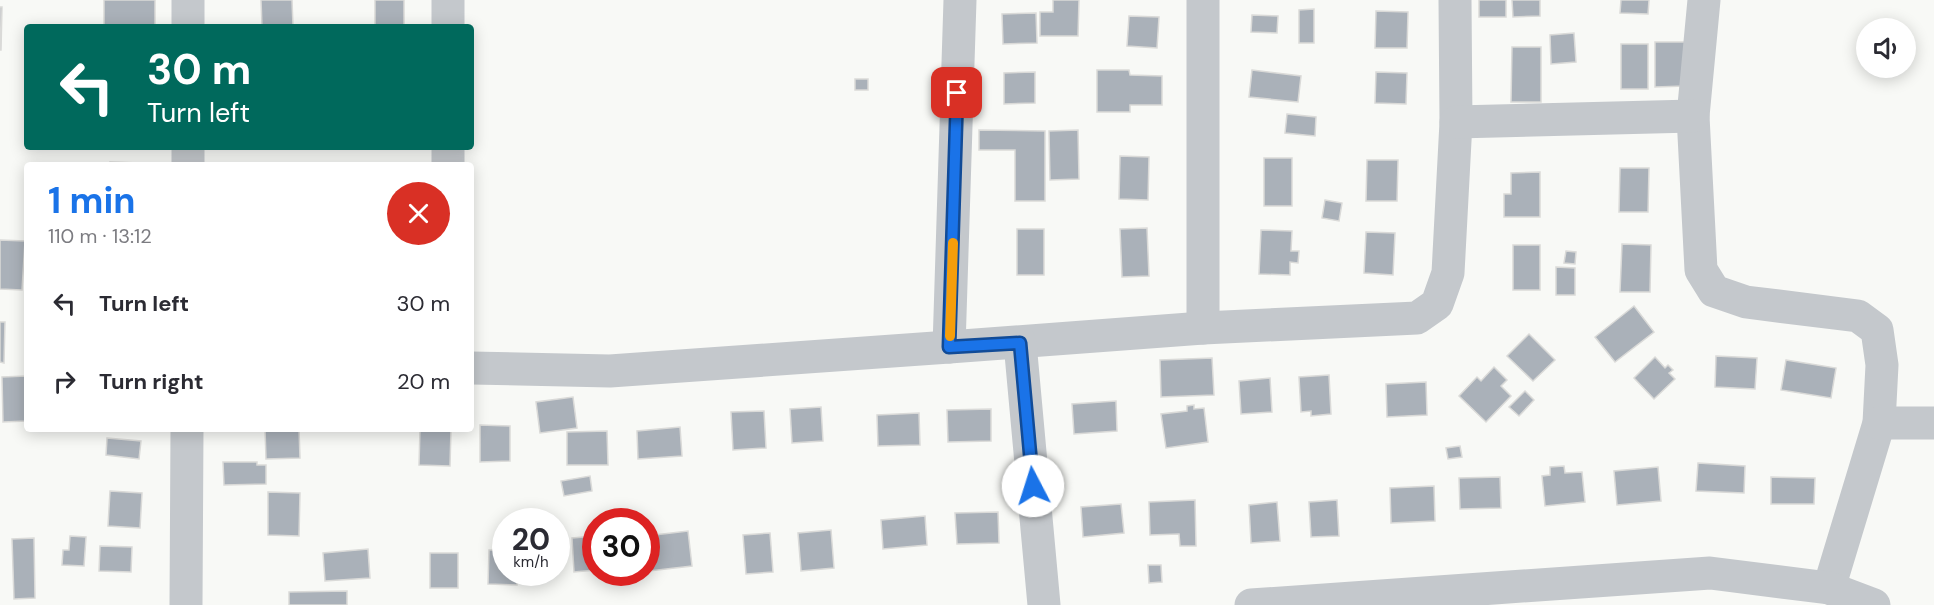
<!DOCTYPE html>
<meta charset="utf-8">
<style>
body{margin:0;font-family:"DM Sans",sans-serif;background:#f7f7f7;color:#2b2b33;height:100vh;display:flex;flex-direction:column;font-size:22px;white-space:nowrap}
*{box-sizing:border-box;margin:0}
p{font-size:20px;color:#7c7c81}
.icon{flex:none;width:33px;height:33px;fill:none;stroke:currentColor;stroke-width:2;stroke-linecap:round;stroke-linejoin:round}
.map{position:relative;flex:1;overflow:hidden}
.side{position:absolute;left:24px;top:162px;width:450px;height:270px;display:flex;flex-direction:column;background:#fff;border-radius:6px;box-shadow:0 3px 15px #0003}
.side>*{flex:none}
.top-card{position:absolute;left:24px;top:24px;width:450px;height:126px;border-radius:6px;box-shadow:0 3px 15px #0003;background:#00695c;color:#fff;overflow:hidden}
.tools{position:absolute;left:1856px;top:18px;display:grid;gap:12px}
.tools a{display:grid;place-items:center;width:60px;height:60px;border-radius:50%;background:#fff;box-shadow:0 3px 15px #0003;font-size:30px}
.speed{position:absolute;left:492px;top:508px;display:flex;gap:12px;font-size:30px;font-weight:700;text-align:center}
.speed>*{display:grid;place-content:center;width:78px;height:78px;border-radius:50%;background:#fff;box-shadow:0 3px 15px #0003;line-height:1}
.speed small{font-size:15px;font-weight:400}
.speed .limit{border:9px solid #d22;background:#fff;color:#111}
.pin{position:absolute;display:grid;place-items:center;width:51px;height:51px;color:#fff;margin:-26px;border-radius:12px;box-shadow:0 3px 9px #0006}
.me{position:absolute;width:66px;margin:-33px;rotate:355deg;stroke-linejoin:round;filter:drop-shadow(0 0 4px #0008)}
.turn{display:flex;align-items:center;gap:21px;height:126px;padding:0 24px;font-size:27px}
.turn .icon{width:78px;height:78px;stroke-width:2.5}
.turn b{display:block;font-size:42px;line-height:51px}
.round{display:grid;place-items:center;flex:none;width:63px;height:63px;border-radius:32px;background:#f7f7f7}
.summary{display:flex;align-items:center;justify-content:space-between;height:102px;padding:0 24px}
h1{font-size:36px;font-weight:700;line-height:45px;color:#1a73e8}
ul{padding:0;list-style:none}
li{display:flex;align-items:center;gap:18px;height:78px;padding:0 24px}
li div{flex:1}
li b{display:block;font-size:22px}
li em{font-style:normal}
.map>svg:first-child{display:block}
</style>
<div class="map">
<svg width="1934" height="605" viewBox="0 0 1934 605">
<rect width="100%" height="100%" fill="#f8f9f6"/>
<!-- building -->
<g fill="#aab1b9" stroke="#dadad8" stroke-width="1.5">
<rect x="104" y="0" width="51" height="27"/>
<polygon points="261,0 292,0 293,27 262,27"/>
<rect x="375" y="0" width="29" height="27"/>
<polygon points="1053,0 1079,0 1078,36 1040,36 1040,12 1053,12"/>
<rect x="1479" y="0" width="27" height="17"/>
<polygon points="1512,0 1540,0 1540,16 1513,17"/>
<polygon points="1621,0 1649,0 1648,14 1620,13"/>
<polygon points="0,7 2,7 1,50 0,50"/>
<polygon points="1314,9 1314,43 1299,43 1299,10"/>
<polygon points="1376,11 1408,12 1407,48 1375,48"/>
<polygon points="1036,13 1037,43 1003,44 1002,14"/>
<polygon points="1252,15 1278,16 1277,33 1251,32"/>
<polygon points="1129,16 1159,17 1157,48 1127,46"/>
<polygon points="1574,33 1576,62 1551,64 1550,35"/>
<polygon points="1655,42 1685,42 1685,86 1655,87"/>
<rect x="1621" y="44" width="27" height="45"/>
<polygon points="1512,47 1541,47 1541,102 1511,102"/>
<polygon points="1097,70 1129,70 1130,75 1162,76 1162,105 1130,105 1130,112 1097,112"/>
<polygon points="1252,70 1301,76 1298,102 1249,97"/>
<polygon points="1035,72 1035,103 1004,104 1004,73"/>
<polygon points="1376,72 1407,73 1406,104 1375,103"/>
<rect x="855" y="79" width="13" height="11"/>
<polygon points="1287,114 1316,117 1315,136 1285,133"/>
<polygon points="979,130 1045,131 1045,201 1015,201 1015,150 979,150"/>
<polygon points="1078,130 1079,179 1050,180 1049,131"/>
<polygon points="1120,156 1149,157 1148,200 1119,199"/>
<rect x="1264" y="158" width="28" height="48"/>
<polygon points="1367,160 1398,160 1397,201 1366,201"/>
<polygon points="110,162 140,163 140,165 110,165"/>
<polygon points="1620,168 1649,168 1648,212 1619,212"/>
<polygon points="1540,172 1540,217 1504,217 1504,194 1511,194 1511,173"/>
<polygon points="1325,200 1342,203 1339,221 1322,218"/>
<polygon points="1147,228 1149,276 1122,277 1120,229"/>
<rect x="1017" y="229" width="27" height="46"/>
<polygon points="1261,230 1292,231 1291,251 1299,251 1298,263 1290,262 1290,275 1259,274"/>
<polygon points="1366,232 1395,233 1393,275 1364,273"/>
<polygon points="0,240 25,241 22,290 0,289"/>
<polygon points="1622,244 1651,245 1650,292 1620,292"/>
<rect x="1513" y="245" width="27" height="45"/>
<polygon points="1566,251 1576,252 1575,264 1564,263"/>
<polygon points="1556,267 1575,268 1575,295 1556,295"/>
<polygon points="1634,306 1654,332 1615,362 1595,337"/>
<polygon points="0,322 5,322 4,363 0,362"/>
<polygon points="1529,334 1555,360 1533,381 1507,356"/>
<polygon points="1716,356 1757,358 1755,389 1715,387"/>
<polygon points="1655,357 1665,368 1668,365 1673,370 1669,373 1675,379 1654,399 1634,378"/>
<polygon points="1212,358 1214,395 1161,397 1160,360"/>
<polygon points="1786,360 1836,368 1831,398 1781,390"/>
<polygon points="1494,367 1507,380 1501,386 1511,396 1486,422 1459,396 1477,377 1481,381"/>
<polygon points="1329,375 1331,414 1311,416 1311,411 1301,412 1299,377"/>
<polygon points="27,376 27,421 3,422 2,377"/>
<polygon points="1270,378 1272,412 1241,414 1239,381"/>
<polygon points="1426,382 1427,415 1387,417 1386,384"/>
<polygon points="1525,391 1534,400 1519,416 1509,407"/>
<polygon points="573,397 577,428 540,433 536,402"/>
<polygon points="1116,401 1117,431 1074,434 1072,404"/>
<polygon points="1194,405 1194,409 1204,408 1208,442 1166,448 1161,414 1187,411 1187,406"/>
<polygon points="821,407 823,441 792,443 790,409"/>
<polygon points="991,409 991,441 948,442 947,410"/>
<polygon points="764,411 766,448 733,450 731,412"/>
<polygon points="919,413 920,445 878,446 877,415"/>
<polygon points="480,425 510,426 510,461 480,462"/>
<polygon points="680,427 682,456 638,459 637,431"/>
<polygon points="265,429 299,429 300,458 266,459"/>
<polygon points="420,429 451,429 450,466 419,465"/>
<polygon points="607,431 608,465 567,465 567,432"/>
<polygon points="107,438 141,441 139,459 106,455"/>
<polygon points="1460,446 1462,457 1448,459 1446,448"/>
<polygon points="223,462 257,462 257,465 266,465 266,484 224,485"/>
<polygon points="1698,463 1745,466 1744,493 1696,491"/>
<polygon points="1564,466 1565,473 1582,472 1585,502 1545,506 1542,476 1550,475 1550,467"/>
<polygon points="1658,467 1661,501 1617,505 1614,471"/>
<polygon points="590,476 592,491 564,496 561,481"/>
<polygon points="1500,477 1501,508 1460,509 1459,478"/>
<polygon points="1771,477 1815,478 1814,504 1771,504"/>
<polygon points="1434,486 1435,521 1391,523 1390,488"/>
<polygon points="110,491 142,493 140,528 108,526"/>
<polygon points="268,492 300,493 299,536 268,535"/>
<polygon points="1195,500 1196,546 1180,546 1179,534 1150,535 1149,502"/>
<polygon points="1337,500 1339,536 1311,537 1309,502"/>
<polygon points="1277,502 1280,541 1251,543 1249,505"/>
<polygon points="1121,504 1124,533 1083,537 1081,507"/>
<polygon points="998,512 999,543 957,544 955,513"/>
<polygon points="925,516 927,545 883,549 881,520"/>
<polygon points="831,530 834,568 801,571 798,533"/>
<polygon points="688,531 692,566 649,571 646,536"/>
<polygon points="770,533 773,572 746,574 743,535"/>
<polygon points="70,536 86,537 84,566 62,565 63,550 69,550"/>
<polygon points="596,536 596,570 574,572 572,538"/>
<polygon points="34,538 35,598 14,599 12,539"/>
<polygon points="100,546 132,547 131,572 99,571"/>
<polygon points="368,549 370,578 325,581 323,553"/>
<polygon points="489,550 506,550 506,573 517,573 517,585 488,584"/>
<rect x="430" y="553" width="28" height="35"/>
<polygon points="1148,565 1161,565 1162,582 1149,583"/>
<polygon points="347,591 347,605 289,605 289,592"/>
</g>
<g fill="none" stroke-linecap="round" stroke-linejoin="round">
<!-- minor -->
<g stroke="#c4c8cc" stroke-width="33">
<polyline points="960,0 949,347 1203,328 1417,318 1437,304 1448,273 1456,122 1455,0"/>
<polyline points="1704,0 1693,116 1701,270 1714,291 1746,302 1858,316 1877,330 1882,365 1879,423 1829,588"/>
<polyline points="188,27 188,0"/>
<polyline points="448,27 448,0"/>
<polyline points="1456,122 1693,116"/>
<polyline points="448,147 448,165"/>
<polyline points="188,165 188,147"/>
<polyline points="1203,328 1203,0"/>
<polyline points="1020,343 1044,605"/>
<polyline points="471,368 610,371 949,347"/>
<polyline points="1879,423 1934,423"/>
<polyline points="186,605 187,429"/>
<polyline points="1251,605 1710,573 1829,588 1874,605"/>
</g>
</g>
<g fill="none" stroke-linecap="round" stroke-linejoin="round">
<!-- route casing -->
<g stroke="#114b97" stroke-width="15">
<polyline id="route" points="957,93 949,347 1020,343 1033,486"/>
</g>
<!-- route -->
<use href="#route" stroke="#1a73e8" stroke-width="10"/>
<!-- slow -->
<polyline stroke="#f59e0b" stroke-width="10" points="950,336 953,243"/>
</g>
</svg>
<div class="tools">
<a><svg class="icon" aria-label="sound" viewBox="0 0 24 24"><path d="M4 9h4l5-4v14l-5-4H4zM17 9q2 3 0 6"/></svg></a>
</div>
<div class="speed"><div>20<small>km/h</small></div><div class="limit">30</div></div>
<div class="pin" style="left:957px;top:93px;background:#d93025"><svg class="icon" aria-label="arrive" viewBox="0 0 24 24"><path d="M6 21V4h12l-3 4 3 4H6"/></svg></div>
<svg class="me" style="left:1033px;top:486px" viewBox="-20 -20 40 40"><circle r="19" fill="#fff"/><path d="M0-13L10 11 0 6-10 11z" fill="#1a73e8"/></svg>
<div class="top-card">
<div class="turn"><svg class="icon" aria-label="left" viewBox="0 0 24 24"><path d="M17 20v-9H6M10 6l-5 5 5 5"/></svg><div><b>30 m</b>Turn left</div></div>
</div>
<section class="side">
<div class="summary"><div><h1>1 min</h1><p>110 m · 13:12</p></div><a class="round" style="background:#d93025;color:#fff"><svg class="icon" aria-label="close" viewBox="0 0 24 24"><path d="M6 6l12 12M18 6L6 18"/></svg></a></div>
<ul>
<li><svg class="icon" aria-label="left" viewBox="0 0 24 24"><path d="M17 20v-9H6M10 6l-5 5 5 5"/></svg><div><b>Turn left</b></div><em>30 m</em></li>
<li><svg class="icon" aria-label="right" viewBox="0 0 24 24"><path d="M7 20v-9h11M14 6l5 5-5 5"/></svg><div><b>Turn right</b></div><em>20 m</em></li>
</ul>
</section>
</div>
